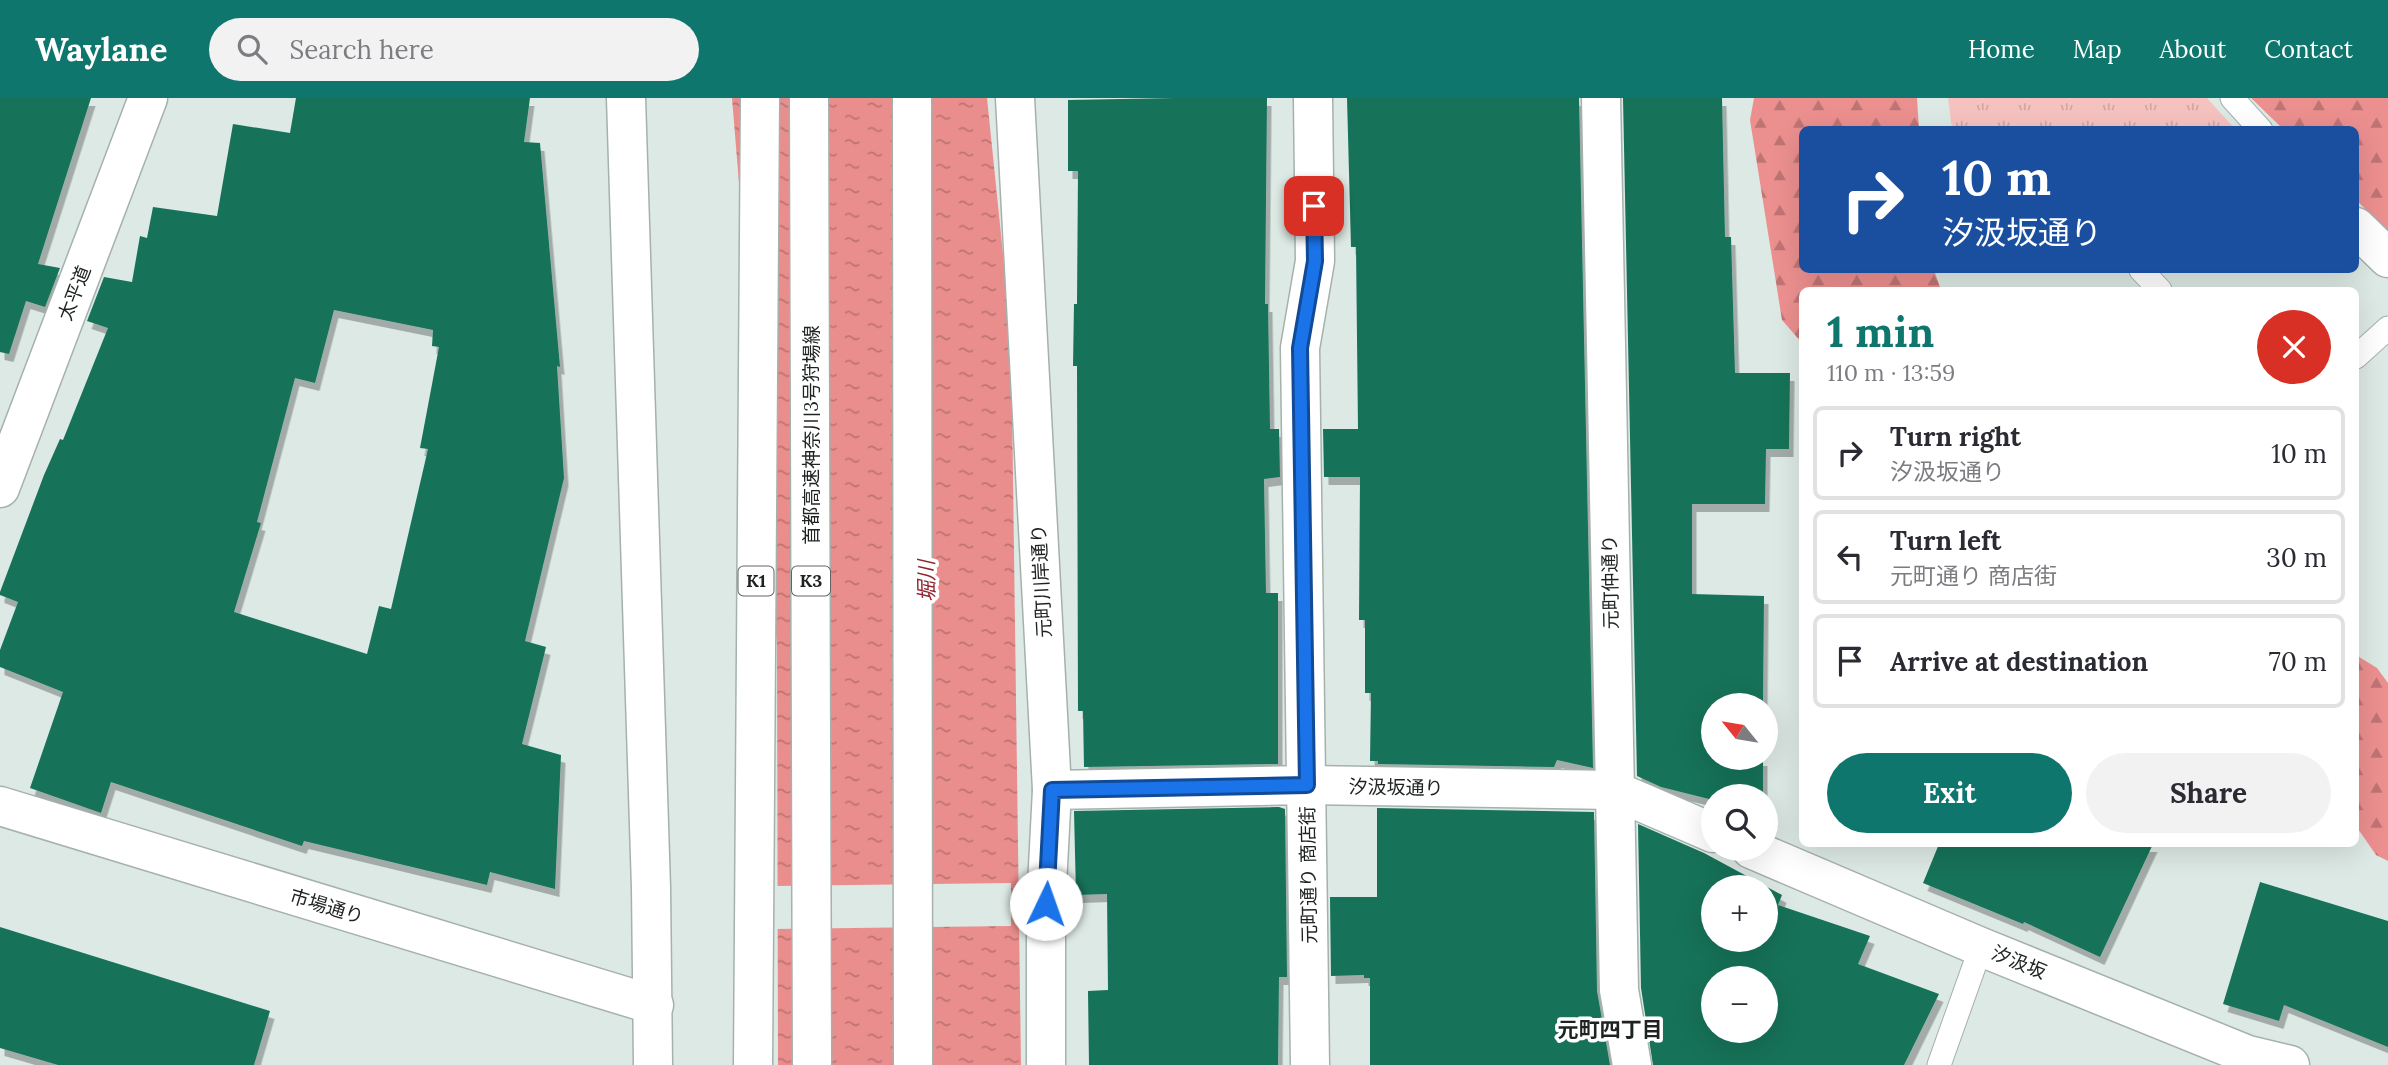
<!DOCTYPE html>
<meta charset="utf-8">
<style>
body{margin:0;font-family:Lora,"Noto Sans JP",serif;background:#f2f2f3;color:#2b2b33;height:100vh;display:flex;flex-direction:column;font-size:26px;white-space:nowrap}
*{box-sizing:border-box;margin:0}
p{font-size:23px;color:#7c7c81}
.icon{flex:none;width:38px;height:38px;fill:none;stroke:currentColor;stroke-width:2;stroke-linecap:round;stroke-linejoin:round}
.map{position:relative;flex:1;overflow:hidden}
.sheet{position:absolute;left:1799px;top:189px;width:560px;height:560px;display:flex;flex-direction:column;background:#fff;border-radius:10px;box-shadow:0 7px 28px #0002}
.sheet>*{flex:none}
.hud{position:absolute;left:1799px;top:28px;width:560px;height:147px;border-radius:10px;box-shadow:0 7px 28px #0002;background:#1a4fa0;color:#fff;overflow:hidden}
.needle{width:46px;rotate:300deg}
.buttons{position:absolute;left:1701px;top:595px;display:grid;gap:14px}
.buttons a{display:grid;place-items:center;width:77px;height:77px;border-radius:50%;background:#fff;box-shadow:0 7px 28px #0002;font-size:35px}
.pin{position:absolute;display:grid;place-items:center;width:60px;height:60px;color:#fff;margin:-30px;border-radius:14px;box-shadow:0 4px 10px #0006}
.me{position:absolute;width:77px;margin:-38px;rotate:3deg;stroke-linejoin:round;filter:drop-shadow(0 0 5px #0008)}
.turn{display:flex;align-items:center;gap:24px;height:147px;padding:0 28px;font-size:32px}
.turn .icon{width:91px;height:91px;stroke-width:2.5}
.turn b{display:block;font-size:49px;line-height:60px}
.round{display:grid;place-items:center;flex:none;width:74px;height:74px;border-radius:37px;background:#f2f2f3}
.overview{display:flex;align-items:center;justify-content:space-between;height:119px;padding:0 28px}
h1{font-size:42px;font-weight:700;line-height:52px;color:#0f766e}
.action{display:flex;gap:14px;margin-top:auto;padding:14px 28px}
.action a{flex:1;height:80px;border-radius:42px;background:#0f766e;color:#fff;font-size:28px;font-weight:700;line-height:80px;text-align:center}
.action a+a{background:#f2f2f3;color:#2b2b33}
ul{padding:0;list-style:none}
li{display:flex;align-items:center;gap:21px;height:94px;margin:0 14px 10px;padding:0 14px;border:4px solid #e1e1e2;border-radius:10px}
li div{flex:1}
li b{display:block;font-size:26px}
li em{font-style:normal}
header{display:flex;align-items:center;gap:42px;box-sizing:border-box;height:98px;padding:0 35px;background:#0f766e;color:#fff}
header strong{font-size:33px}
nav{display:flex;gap:38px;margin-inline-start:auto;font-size:24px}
.search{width:490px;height:63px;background:#f2f2f3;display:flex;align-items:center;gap:18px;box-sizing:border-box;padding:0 24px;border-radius:38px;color:#7c7c81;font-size:26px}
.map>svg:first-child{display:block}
</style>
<header>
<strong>Waylane</strong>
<div class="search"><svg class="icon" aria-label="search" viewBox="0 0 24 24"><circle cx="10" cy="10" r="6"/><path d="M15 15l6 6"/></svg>Search here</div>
<nav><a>Home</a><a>Map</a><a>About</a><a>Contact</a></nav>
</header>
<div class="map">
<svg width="2388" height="967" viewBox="0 0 2388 967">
<defs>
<pattern id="grass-tufts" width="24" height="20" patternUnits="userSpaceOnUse" patternTransform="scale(1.75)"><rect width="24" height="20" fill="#f6c2c0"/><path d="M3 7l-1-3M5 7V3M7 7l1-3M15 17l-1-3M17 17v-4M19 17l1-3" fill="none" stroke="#d2a6a5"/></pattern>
<pattern id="forest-firs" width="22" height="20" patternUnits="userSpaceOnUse" patternTransform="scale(1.75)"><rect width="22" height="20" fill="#ec8f8f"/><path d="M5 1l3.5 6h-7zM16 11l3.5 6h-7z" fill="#bf7474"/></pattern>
<pattern id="water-ripples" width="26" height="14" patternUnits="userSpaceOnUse" patternTransform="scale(1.75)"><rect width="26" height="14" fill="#ea8d8d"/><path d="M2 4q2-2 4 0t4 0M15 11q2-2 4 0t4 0" fill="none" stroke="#bd7373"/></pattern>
<filter id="shadow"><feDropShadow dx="4.5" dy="8" stdDeviation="0" flood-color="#0004"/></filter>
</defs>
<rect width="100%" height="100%" fill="#dde9e4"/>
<!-- grass -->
<polygon fill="url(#grass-tufts)" points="1948,0 2207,0 2235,31 1952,31"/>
<!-- forest -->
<g fill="url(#forest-firs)">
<polygon points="1754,0 1917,0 1919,31 1802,32 1802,172 1934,172 1941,192 1802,192 1802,245 1782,222 1750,22"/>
<polygon points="2251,0 2388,0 2388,133 2356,102 2356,32 2283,31"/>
<polygon points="2356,557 2377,570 2388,585 2388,763 2376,757 2356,728"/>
</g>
<!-- water -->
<polygon fill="url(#water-ripples)" points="732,0 987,0 1011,234 1021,967 778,967 777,547"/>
<!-- pier -->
<polygon fill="#dde9e4" points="1011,785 1011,828 774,831 774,788"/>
<!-- building -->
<g fill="#177259" fill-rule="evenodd" filter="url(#shadow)">
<polygon points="0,0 91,0 38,166 60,170 45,209 26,203 9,256 0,254"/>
<path d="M 296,0 L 530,0 L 524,44 L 540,45 L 560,269 L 557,268 L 564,380 L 525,543 L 546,549 L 522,646 L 561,657 L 555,791 L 490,774 L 487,787 L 304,743 L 302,748 L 111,684 L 101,715 L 30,690 L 63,594 L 0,569 L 0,552 L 18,504 L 0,497 L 0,494 L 44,377 L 60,341 L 63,342 L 108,230 L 87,223 L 104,179 L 132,184 L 140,138 L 147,140 L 153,109 L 217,118 L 233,26 L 290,35 ZM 334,212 L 433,232 L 432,248 L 439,249 L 420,350 L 428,351 L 391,511 L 379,508 L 367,556 L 234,514 L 261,425 L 257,424 L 295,280 L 315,285 Z"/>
<polygon points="1175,0 1267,0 1265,206 1268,206 1270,331 1279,331 1280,379 1264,381 1266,495 1278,495 1278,666 1084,669 1083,613 1078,613 1077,268 1073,268 1074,206 1077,206 1078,73 1068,73 1068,2"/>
<polygon points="1347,0 1579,0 1593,670 1557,662 1554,669 1378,666 1378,663 1370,663 1371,595 1365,595 1365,522 1359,522 1360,379 1324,379 1323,331 1358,331 1356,149 1351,149"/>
<polygon points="1623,0 1722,0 1725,139 1731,139 1735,275 1790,275 1789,351 1766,351 1765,406 1692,406 1692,496 1764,498 1763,607 1713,607 1713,660 1763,660 1763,698 1713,698 1713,702 1661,689 1637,678"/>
<polygon points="1279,709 1285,711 1287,879 1279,879 1278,967 1089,967 1088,893 1108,892 1107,796 1076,797 1074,713"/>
<polygon points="1377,710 1594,714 1597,893 1610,967 1370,967 1370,880 1364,880 1364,877 1331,878 1330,799 1377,799"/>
<path d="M 1638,726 L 1704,755 L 1782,797 L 1778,807 L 1870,838 L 1858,866 L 1939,896 L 1904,967 L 1653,967 L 1641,890 ZM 1713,789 L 1766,789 L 1766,842 L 1713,842 ZM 1713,880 L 1766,880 L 1766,933 L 1713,933 Z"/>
<polygon points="1939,746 2153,746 2100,859 2024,824 2023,826 1923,785"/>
<polygon points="2260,784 2388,823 2388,949 2284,907 2279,923 2223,906"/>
<polygon points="0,829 270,913 254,967 58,967 0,950"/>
</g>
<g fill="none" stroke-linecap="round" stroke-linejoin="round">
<!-- service casing -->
<g stroke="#a6b1ac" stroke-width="25">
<g id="service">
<polyline points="2232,0 2261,32"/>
<polyline points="2141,172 2160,192"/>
<polyline points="2356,259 2388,230"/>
<polyline points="1939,967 1981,849"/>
</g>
</g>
<!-- minor casing -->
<g stroke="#a6b1ac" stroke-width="41">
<g id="minor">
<polyline points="1015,0 1052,692 1046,806 1046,967"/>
<polyline points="1601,0 1619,892 1632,967"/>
<polyline points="2356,129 2388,160"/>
<polyline points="0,390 148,0"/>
<polyline points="1052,692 1307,687 1613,692 1713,735"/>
<polyline points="0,708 654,907"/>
<polyline points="1751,751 1981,849 2248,957 2290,967"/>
<polyline points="1310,967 1300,250 1315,163 1313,0"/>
</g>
</g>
<!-- tertiary casing -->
<g stroke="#a6b1ac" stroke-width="41">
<polyline id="tertiary" points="626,0 651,790 653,967"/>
</g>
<!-- motorway casing -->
<g stroke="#a6b1ac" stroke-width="41">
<g id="motorway">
<polyline points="809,0 812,967"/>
<polyline points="912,0 913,967"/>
<polyline points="753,967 760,0"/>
</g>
</g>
<!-- service -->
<use href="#service" stroke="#fff" stroke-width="23"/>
<!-- minor -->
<use href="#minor" stroke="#fff" stroke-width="38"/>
<!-- tertiary -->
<use href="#tertiary" stroke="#fff" stroke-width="38"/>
<!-- motorway -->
<use href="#motorway" stroke="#fff" stroke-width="38"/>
</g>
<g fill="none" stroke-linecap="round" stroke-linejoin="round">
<!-- route casing -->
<g stroke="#114b97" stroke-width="18">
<polyline id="route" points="1046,806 1052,692 1307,687 1300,250 1315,163 1314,108"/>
</g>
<!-- route -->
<use href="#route" stroke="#1a73e8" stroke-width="12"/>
</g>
<g text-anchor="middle" stroke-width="7" stroke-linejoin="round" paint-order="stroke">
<!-- shield labels -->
<g fill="#fff" stroke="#626463" stroke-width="2">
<rect x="738.5" y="468.5" width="35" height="29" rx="5"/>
<rect x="792" y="468.5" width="38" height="29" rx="5"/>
</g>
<g font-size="18" font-weight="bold" fill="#1e2220">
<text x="756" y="489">K1</text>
<text x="811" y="489">K3</text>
</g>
<!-- street labels -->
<g font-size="19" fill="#1e2220" stroke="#fff">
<text transform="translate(74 195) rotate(-69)" y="7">太平道</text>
<text transform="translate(811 337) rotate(-90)" y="7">首都高速神奈川3号狩場線</text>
<text transform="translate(1041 483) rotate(-93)" y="7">元町川岸通り</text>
<text transform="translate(1610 484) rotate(-91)" y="7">元町仲通り</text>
<text transform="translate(1396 689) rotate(1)" y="7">汐汲坂通り</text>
<text transform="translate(1308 777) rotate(-91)" y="7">元町通り 商店街</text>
<text transform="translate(327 808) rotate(17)" y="7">市場通り</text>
<text transform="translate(2019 864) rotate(22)" y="7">汐汲坂</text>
</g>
<!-- water labels -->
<g font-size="21" font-style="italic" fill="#8f232e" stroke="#fff">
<text transform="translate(927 483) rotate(-91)" y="7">堀川</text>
</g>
<!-- neighbourhood labels -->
<g font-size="21" font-weight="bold" fill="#1e2220" stroke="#fff">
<text x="1610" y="939">元町四丁目</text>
</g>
</g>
</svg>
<div class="buttons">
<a><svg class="needle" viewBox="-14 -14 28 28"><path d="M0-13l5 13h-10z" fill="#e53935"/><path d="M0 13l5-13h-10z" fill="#7c7c81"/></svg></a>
<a><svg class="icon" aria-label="search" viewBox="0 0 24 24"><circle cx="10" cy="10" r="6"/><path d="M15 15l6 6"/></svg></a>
<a>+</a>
<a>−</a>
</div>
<div class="pin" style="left:1314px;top:108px;background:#d93025"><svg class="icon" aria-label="arrive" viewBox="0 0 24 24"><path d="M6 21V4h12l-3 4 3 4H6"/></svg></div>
<svg class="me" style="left:1046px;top:806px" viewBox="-20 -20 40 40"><circle r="19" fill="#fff"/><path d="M0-13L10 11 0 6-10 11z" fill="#1a73e8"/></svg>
<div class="hud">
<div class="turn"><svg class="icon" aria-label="right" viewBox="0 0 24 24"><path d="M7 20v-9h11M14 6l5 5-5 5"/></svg><div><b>10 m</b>汐汲坂通り</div></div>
</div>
<section class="sheet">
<div class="overview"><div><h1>1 min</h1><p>110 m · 13:59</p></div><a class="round" style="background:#d93025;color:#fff"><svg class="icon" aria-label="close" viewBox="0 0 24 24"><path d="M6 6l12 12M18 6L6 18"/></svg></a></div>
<ul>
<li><svg class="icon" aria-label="right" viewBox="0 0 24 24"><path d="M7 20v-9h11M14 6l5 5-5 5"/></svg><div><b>Turn right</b><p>汐汲坂通り</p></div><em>10 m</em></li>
<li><svg class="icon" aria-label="left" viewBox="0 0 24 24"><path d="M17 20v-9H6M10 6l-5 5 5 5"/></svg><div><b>Turn left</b><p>元町通り 商店街</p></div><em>30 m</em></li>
<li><svg class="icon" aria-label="arrive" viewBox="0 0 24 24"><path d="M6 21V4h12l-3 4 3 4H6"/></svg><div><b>Arrive at destination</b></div><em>70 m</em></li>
</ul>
<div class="action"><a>Exit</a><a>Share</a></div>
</section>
</div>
